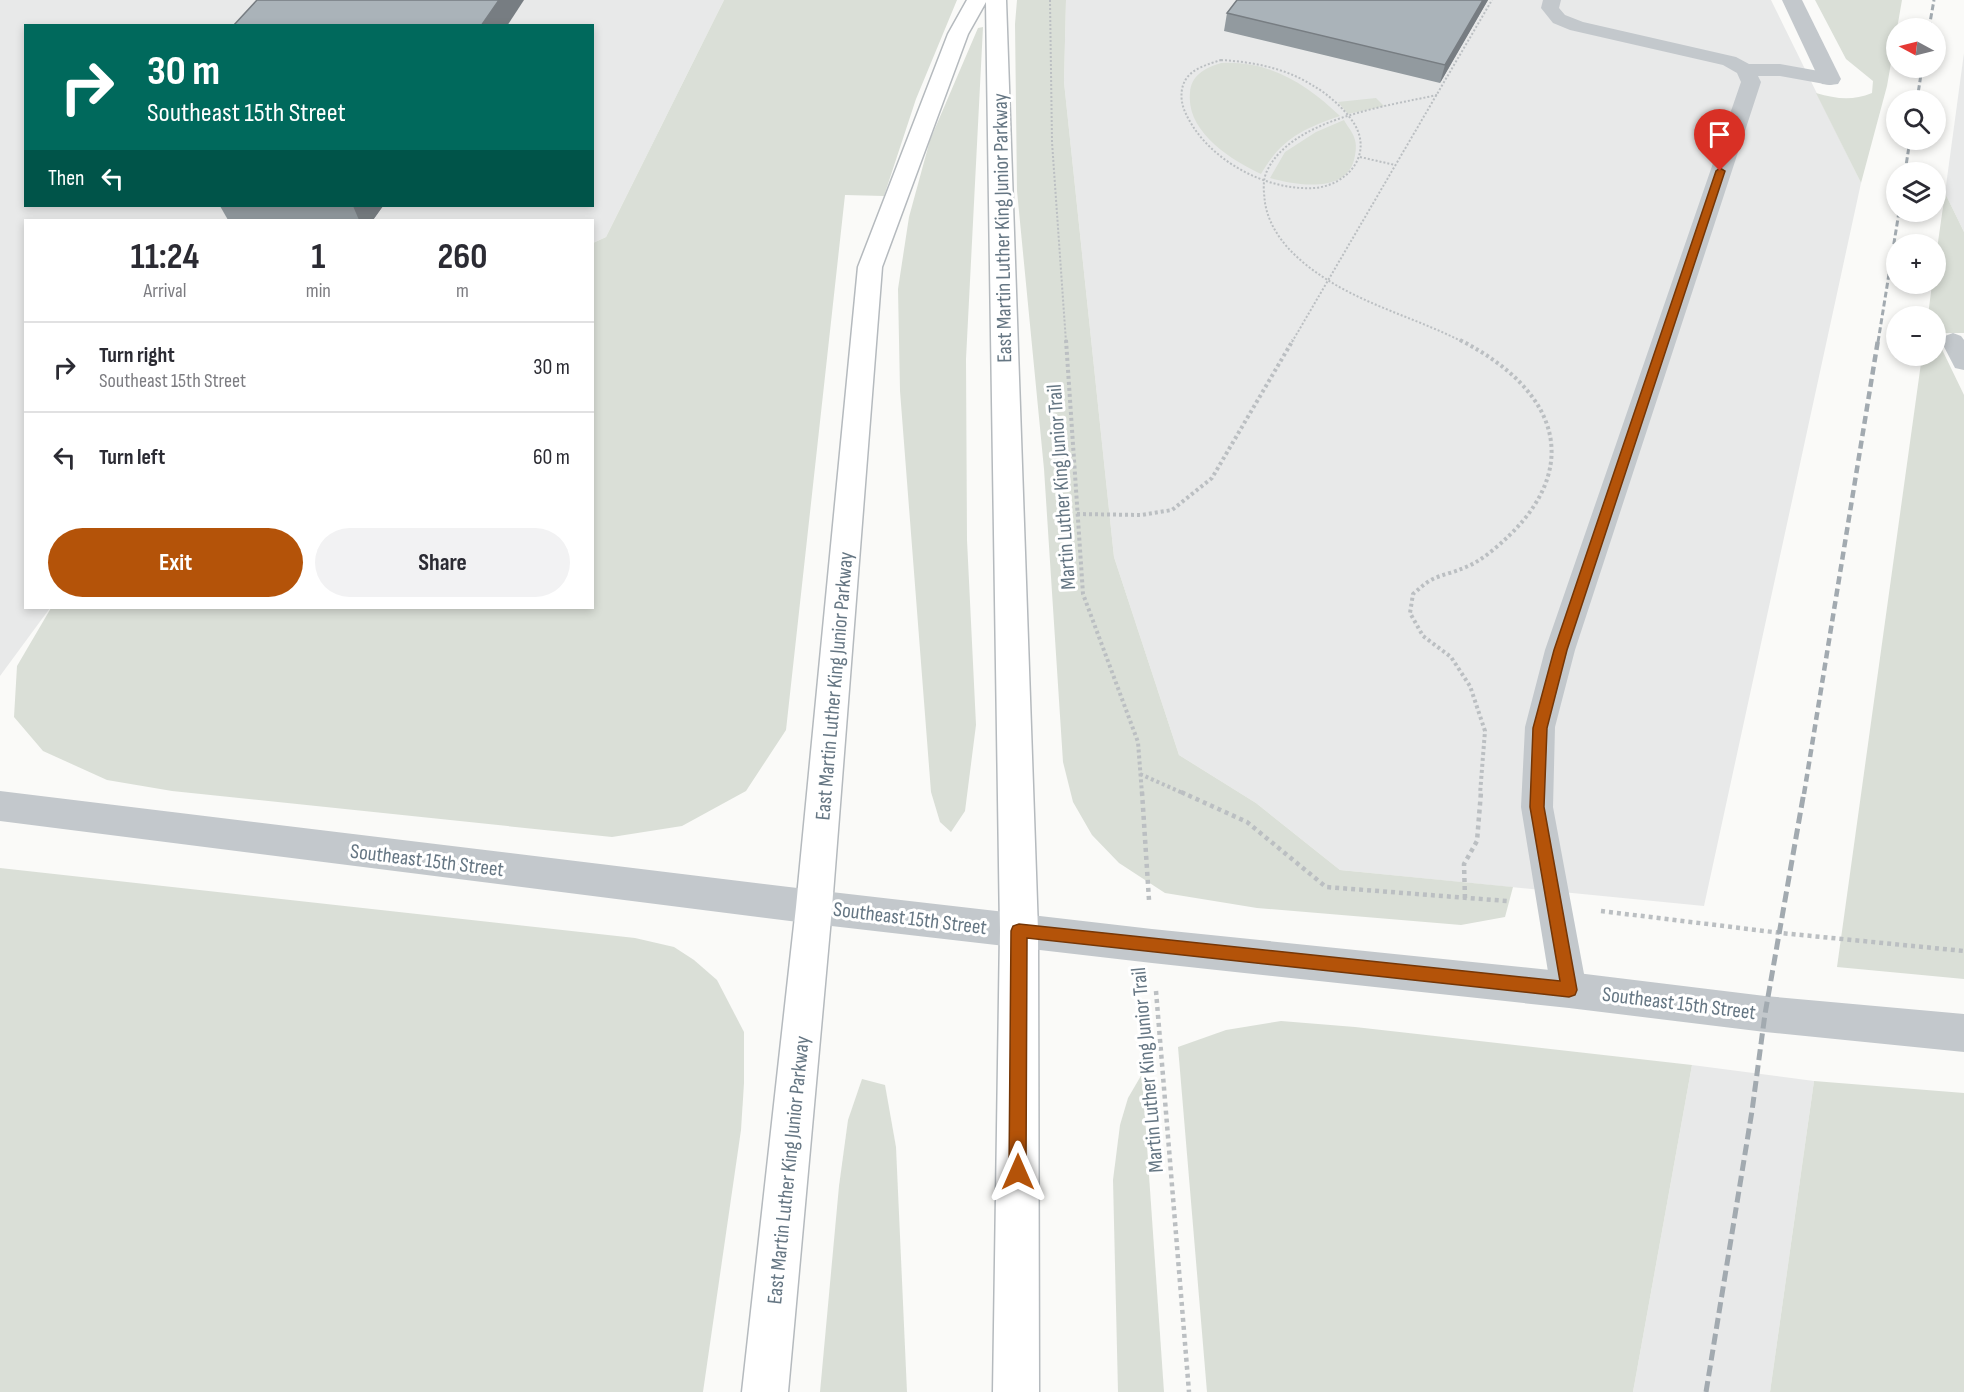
<!DOCTYPE html>
<meta charset="utf-8">
<style>
body{margin:0;font-family:"Sofia Sans Condensed",sans-serif;background:#f2f2f3;color:#2b2b33;height:100vh;display:flex;flex-direction:column;font-size:22px;white-space:nowrap}
*{box-sizing:border-box;margin:0}
p{font-size:20px;color:#7c7c81}
.icon{flex:none;width:33px;height:33px;fill:none;stroke:currentColor;stroke-width:2;stroke-linecap:round;stroke-linejoin:round}
.map{position:relative;flex:1;overflow:hidden}
.sheet{position:absolute;left:24px;top:219px;width:570px;height:390px;display:flex;flex-direction:column;background:#fff;border-radius:0px;box-shadow:0 3px 9px #0003}
.sheet>*{flex:none}
.hud{position:absolute;left:24px;top:24px;width:570px;height:183px;border-radius:0px;box-shadow:0 3px 9px #0003;background:#00695c;color:#fff;overflow:hidden}
.needle{width:39px;rotate:277deg}
.fabs{position:absolute;left:1886px;top:18px;display:grid;gap:12px}
.fabs a{display:grid;place-items:center;width:60px;height:60px;border-radius:50%;background:#fff;box-shadow:0 3px 9px #0003;font-size:30px}
.pin{position:absolute;display:grid;place-items:center;width:51px;height:51px;color:#fff;margin:-62px -26px;border-radius:50% 50% 50% 0;rotate:-45deg;box-shadow:0 0 6px #0007}
.pin .icon{rotate:45deg}
.me{position:absolute;width:66px;margin:-33px;rotate:0deg;stroke-linejoin:round;filter:drop-shadow(0 0 4px #0008)}
.turn{display:flex;align-items:center;gap:21px;height:126px;padding:0 24px;font-size:27px}
.turn .icon{width:78px;height:78px;stroke-width:2.5}
.turn b{display:block;font-size:42px;line-height:51px}
.then{display:flex;align-items:center;height:57px;padding:0 24px;background:#0003;gap:12px;font-size:22px}
.eta{display:flex;justify-content:space-evenly;align-items:center;height:102px;text-align:center}
.eta b{font-size:36px;font-weight:700;line-height:42px}
.action{display:flex;gap:12px;margin-top:auto;padding:12px 24px}
.action a{flex:1;height:69px;border-radius:36px;background:#b45309;color:#fff;font-size:24px;font-weight:700;line-height:69px;text-align:center}
.action a+a{background:#f2f2f3;color:#2b2b33}
ul{padding:0;list-style:none}
li{display:flex;align-items:center;gap:18px;height:90px;padding:0 24px;border-top:2px solid #e1e1e2}
li div{flex:1}
li b{display:block;font-size:22px}
li em{font-style:normal}
.map>svg:first-child{display:block}
</style>
<div class="map">
<svg width="1964" height="1392" viewBox="0 0 1964 1392">
<rect width="100%" height="100%" fill="#fafaf8"/>
<!-- built -->
<g fill="#e8e9e9" fill-rule="evenodd">
<path d="M 0,0 L 724,0 L 606,237 L 593,243 L 592,220 L 26,220 L 26,608 L 50,608 L 0,676 ZM 26,26 L 592,26 L 592,206 L 26,206 Z"/>
<polygon points="1066,0 1771,0 1861,183 1704,906 1340,870 1256,803 1179,755 1114,557 1064,82"/>
<polygon points="1964,53 1964,232 1945,193"/>
<polygon points="1692,1065 1814,1081 1770,1392 1633,1392"/>
</g>
<!-- green -->
<g fill="#dadfd7">
<polygon points="724,0 957,0 916,99 884,196 845,195 786,730 746,791 682,826 612,837 172,791 107,780 43,751 14,717 17,666 51,608 592,608 593,243 606,237"/>
<polygon points="1017,0 1066,0 1064,82 1114,557 1179,755 1256,803 1340,870 1513,887 1505,917 1461,925 1257,908 1165,893 1119,863 1092,835 1073,802 1063,762 1044,469 1017,191 1015,24"/>
<path d="M 1815,0 L 1902,0 L 1887,86 L 1861,183 L 1816,93 C 1837,99 1852,101 1872,93 L 1873,81 L 1846,59 Z"/>
<polygon points="983,27 966,359 967,540 976,725 965,811 951,832 940,822 931,792 900,391 898,289 909,217 930,140 978,28"/>
<path d="M 1221,63 C 1269,60 1307,84 1340,116 C 1303,129 1282,138 1261,174 C 1231,160 1186,132 1190,93 C 1191,75 1205,68 1221,63 Z"/>
<polygon points="1376,98 1384,106 1348,114 1338,102"/>
<path d="M 1344,120 C 1347,126 1352,131 1354,137 C 1357,144 1356,152 1354,160 C 1345,194 1295,185 1270,178 L 1285,152 L 1316,132 Z"/>
<polygon points="1945,193 1964,232 1964,333 1935,333 1935,316 1928,316 1932,284 1935,284 1935,263"/>
<polygon points="1935,335 1964,395 1964,979 1837,967 1922,356 1935,356"/>
<polygon points="0,868 635,938 674,947 694,960 717,980 744,1032 744,1083 741,1130 703,1392 0,1392"/>
<polygon points="1281,1021 1355,1027 1692,1065 1633,1392 1207,1392 1178,1047 1226,1030"/>
<polygon points="1142,1074 1164,1392 1118,1392 1113,1180 1120,1125 1128,1098"/>
<polygon points="862,1079 885,1085 896,1147 907,1392 820,1392 839,1186 848,1120"/>
<polygon points="1814,1081 1964,1093 1964,1392 1770,1392"/>
</g>
<g fill="none" stroke-linecap="round" stroke-linejoin="round">
<!-- primary casing -->
<g stroke="#b5babe" stroke-width="3">
<polygon id="primary" points="967,0 1006,0 1038,931 1039,1392 993,1392 1000,931 986,2 968,34 882,267 832,907 788,1392 742,1392 796,907 858,267 948,34"/>
</g>
<!-- path-far2 -->
<g stroke="#bbbfc2" stroke-width="2" stroke-dasharray="2 2" stroke-linecap="butt">
<polyline points="1050,0 1052,142 1066,342"/>
<path d="M 1221,60 C 1253,62 1285,68 1312,85 C 1328,94 1345,109 1355,125 C 1373,157 1345,186 1314,188 C 1265,191 1207,159 1186,114 C 1181,104 1179,90 1186,79 C 1193,68 1209,64 1221,60 Z"/>
<path d="M 1437,95 C 1387,106 1291,119 1267,171 C 1262,181 1264,193 1265,203 C 1271,237 1298,261 1326,279 C 1368,306 1418,319 1463,342"/>
<polyline points="1360,157 1395,165"/>
<polyline points="1292,342 1492,0"/>
</g>
<!-- path-far1 -->
<g stroke="#bbbfc2" stroke-width="4" stroke-dasharray="3 3" stroke-linecap="butt">
<polyline points="1066,340 1083,594 1138,742 1142,794"/>
<path d="M 1460,340 C 1562,392 1587,473 1493,550 C 1483,558 1473,565 1461,569 C 1452,573 1440,575 1431,580 C 1424,584 1419,589 1413,594 L 1410,613 L 1423,636 L 1451,657 L 1470,686 L 1485,731 L 1480,794"/>
<polyline points="1077,514 1141,515 1172,510 1212,478 1293,340"/>
<polyline points="1140,774 1185,794"/>
</g>
<!-- path -->
<g stroke="#bbbfc2" stroke-width="4.5" stroke-dasharray="4 4" stroke-linecap="butt">
<polyline points="1142,792 1149,900"/>
<polyline points="1181,792 1247,822 1326,887 1507,901"/>
<polyline points="1465,898 1464,864 1477,841 1481,792"/>
<polyline points="1601,911 1781,933 1964,951"/>
<polyline points="1156,991 1189,1392"/>
</g>
<!-- service -->
<g fill="#c3c8cc" fill-rule="evenodd">
<polygon points="1543,0 1561,0 1559,8 1565,15 1583,22 1736,57 1749,64 1780,64 1830,73 1837,75 1840,79 1837,83 1830,85 1780,76 1758,76 1761,82 1575,650 1555,727 1553,807 1587,990 1581,1002 1569,1006 1557,1002 1551,990 1521,807 1525,727 1545,650 1741,82 1737,73 1723,65 1570,30 1553,23 1541,8"/>
<polygon points="1953,333 1961,336 1964,340 1964,370 1955,368 1941,341 1945,336"/>
</g>
<!-- minor -->
<g fill="#c3c8cc" fill-rule="evenodd">
<polygon points="1782,0 1802,0 1841,79 1838,84 1830,85 1822,84 1819,79"/>
<polygon points="0,791 814,890 827,895 832,907 827,919 814,924 0,821"/>
</g>
<!-- tertiary -->
<polygon fill="#c3c8cc" fill-rule="evenodd" points="814,890 1152,929 1569,972 1765,996 1964,1014 1964,1052 1765,1032 1569,1008 1152,963 814,924 801,919 796,907 801,895"/>
<!-- primary -->
<use href="#primary" fill="#fff" fill-rule="evenodd"/>
<!-- rail-far2 -->
<g stroke="#a2aab0" stroke-width="3" stroke-dasharray="6 3" stroke-linecap="butt">
<polyline points="1929,28 1934,0"/>
<polyline points="1917,100 1922,68"/>
<polyline points="1905,172 1910,140"/>
<polyline points="1878,342 1899,212"/>
</g>
<!-- rail-far1 -->
<polyline stroke="#a2aab0" stroke-width="4.5" stroke-dasharray="8 4.5" stroke-linecap="butt" points="1804,794 1878,340"/>
<!-- rail -->
<polyline stroke="#a2aab0" stroke-width="5" stroke-dasharray="11 5" stroke-linecap="butt" points="1706,1392 1752,1111 1765,1014 1804,792"/>
</g>
<!-- wall -->
<g fill="#929a9f">
<polygon points="1237,0 1488,0 1440,83 1224,31 1227,13"/>
<polygon points="220,206 383,206 373,220 228,220"/>
</g>
<!-- shaded-wall -->
<g fill="#777d82">
<polygon points="499,0 524,0 507,26 481,26"/>
<polygon points="1483,0 1488,0 1440,83 1445,65"/>
<polygon points="353,206 383,206 373,220 359,220"/>
</g>
<!-- building -->
<g fill="#aab3b9" stroke="#777d82" stroke-width="1.5">
<polygon points="257,0 499,0 481,26 233,26"/>
<polygon points="1237,0 1483,0 1445,65 1227,13"/>
</g>
<!-- route -->
<polygon fill="#b45309" stroke="#753606" stroke-width="1.5" points="1720,168 1725,171 1567,650 1547,728 1544,807 1577,990 1575,995 1569,997 1027,938 1026,1172 1024,1178 1018,1181 1012,1178 1009,1172 1011,931 1013,926 1019,924 1560,981 1530,807 1533,728 1554,650 1716,171"/>
<g text-anchor="middle" stroke-width="6" stroke-linejoin="round" paint-order="stroke">
<!-- street labels -->
<g font-size="21" fill="#657683" stroke="#fff">
<text transform="translate(1002 228) rotate(-91)" y="7">East Martin Luther King Junior Parkway</text>
<text transform="translate(1061 487) rotate(-94)" y="7">Martin Luther King Junior Trail</text>
<text transform="translate(834 686) rotate(-85)" y="7">East Martin Luther King Junior Parkway</text>
<text transform="translate(427 860) rotate(7)" y="7">Southeast 15th Street</text>
<text transform="translate(910 918) rotate(7)" y="7">Southeast 15th Street</text>
<text transform="translate(1679 1003) rotate(7)" y="7">Southeast 15th Street</text>
<text transform="translate(1147 1070) rotate(-95)" y="7">Martin Luther King Junior Trail</text>
<text transform="translate(788 1170) rotate(-84)" y="7">East Martin Luther King Junior Parkway</text>
</g>
</g>
</svg>
<div class="fabs">
<a><svg class="needle" viewBox="-14 -14 28 28"><path d="M0-13l5 13h-10z" fill="#e53935"/><path d="M0 13l5-13h-10z" fill="#7c7c81"/></svg></a>
<a><svg class="icon" aria-label="search" viewBox="0 0 24 24"><circle cx="10" cy="10" r="6"/><path d="M15 15l6 6"/></svg></a>
<a><svg class="icon" aria-label="layers" viewBox="0 0 24 24"><path d="M12 4l9 5-9 5-9-5zM3 14l9 5 9-5"/></svg></a>
<a>+</a>
<a>−</a>
</div>
<div class="pin" style="left:1720px;top:171px;background:#d93025"><svg class="icon" aria-label="arrive" viewBox="0 0 24 24"><path d="M6 21V4h12l-3 4 3 4H6"/></svg></div>
<svg class="me" style="left:1018px;top:1172px" viewBox="-20 -20 40 40"><path d="M0-17L14 15 0 8-14 15z" fill="#b45309" stroke="#fff" stroke-width="4"/></svg>
<div class="hud">
<div class="turn"><svg class="icon" aria-label="right" viewBox="0 0 24 24"><path d="M7 20v-9h11M14 6l5 5-5 5"/></svg><div><b>30 m</b>Southeast 15th Street</div></div>
<div class="then">Then<svg class="icon" aria-label="left" viewBox="0 0 24 24"><path d="M17 20v-9H6M10 6l-5 5 5 5"/></svg></div>
</div>
<section class="sheet">
<div class="eta">
<div><b>11:24</b><p>Arrival</p></div>
<div><b>1</b><p>min</p></div>
<div><b>260</b><p>m</p></div>
</div>
<ul>
<li><svg class="icon" aria-label="right" viewBox="0 0 24 24"><path d="M7 20v-9h11M14 6l5 5-5 5"/></svg><div><b>Turn right</b><p>Southeast 15th Street</p></div><em>30 m</em></li>
<li><svg class="icon" aria-label="left" viewBox="0 0 24 24"><path d="M17 20v-9H6M10 6l-5 5 5 5"/></svg><div><b>Turn left</b></div><em>60 m</em></li>
</ul>
<div class="action"><a>Exit</a><a>Share</a></div>
</section>
</div>
